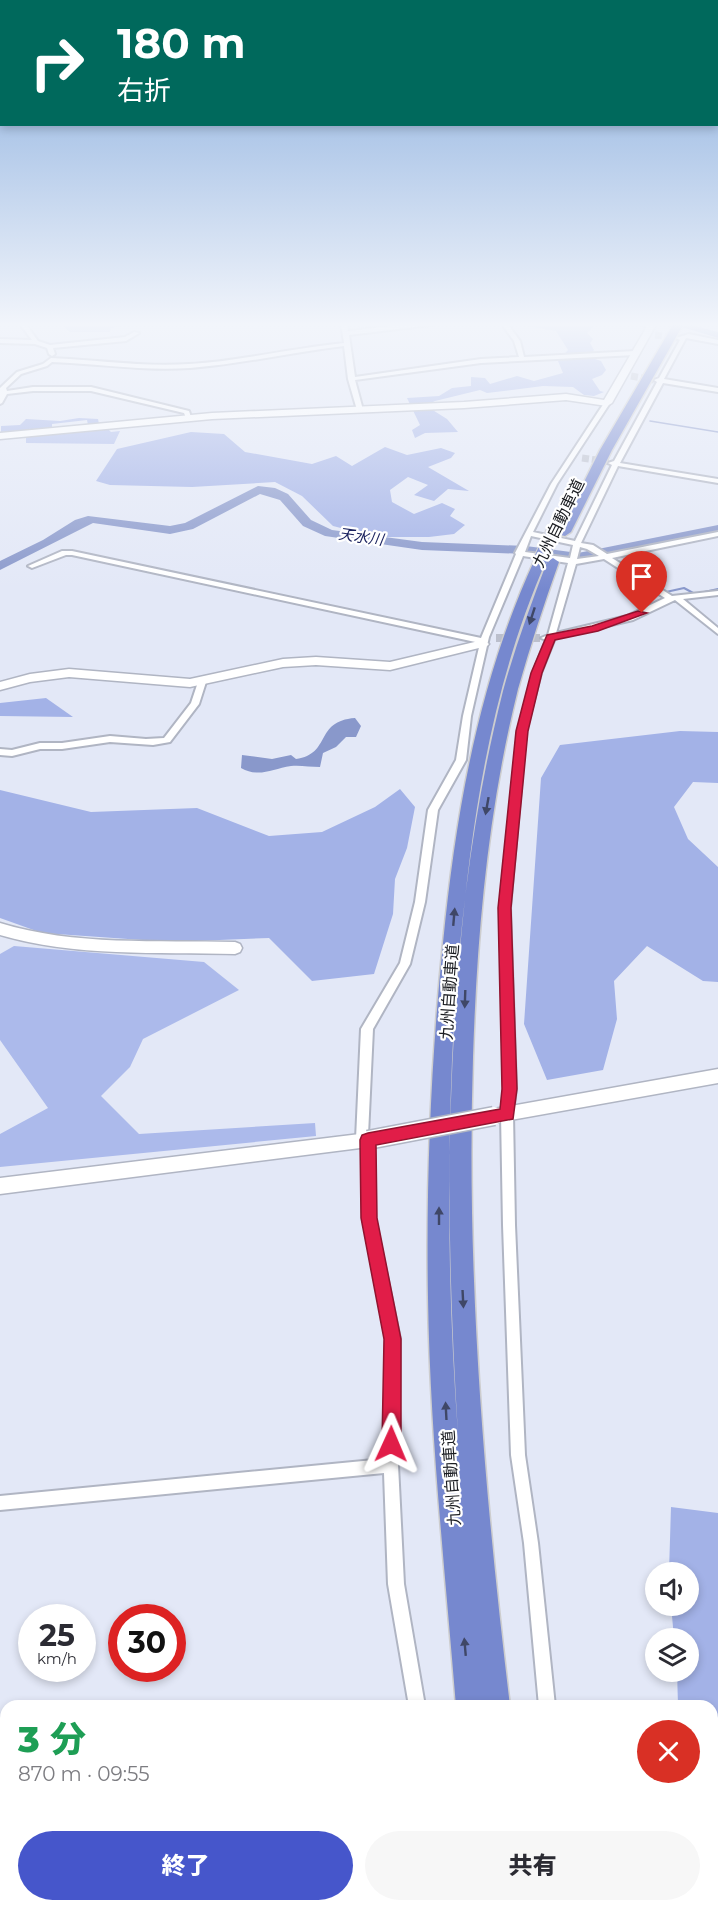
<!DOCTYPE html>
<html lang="ja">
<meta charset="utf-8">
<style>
body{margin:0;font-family:Montserrat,"Noto Sans JP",sans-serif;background:#f7f7f7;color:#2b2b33;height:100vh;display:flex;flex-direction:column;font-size:22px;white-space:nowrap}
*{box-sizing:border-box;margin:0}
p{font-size:20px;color:#7c7c81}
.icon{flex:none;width:33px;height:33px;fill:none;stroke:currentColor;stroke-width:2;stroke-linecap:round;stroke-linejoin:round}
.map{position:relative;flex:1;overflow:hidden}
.drawer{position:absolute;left:0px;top:1700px;width:718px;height:212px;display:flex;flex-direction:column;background:#fff;border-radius:18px 18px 0 0;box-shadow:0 3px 9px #0003}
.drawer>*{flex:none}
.guide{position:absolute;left:0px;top:0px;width:718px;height:126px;box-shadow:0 3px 9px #0003;background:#00695c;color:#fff;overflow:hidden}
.tools{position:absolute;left:645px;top:1562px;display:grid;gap:12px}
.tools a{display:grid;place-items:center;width:54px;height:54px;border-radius:50%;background:#fff;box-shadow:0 3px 9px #0003;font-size:30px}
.speed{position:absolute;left:18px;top:1604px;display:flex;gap:12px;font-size:30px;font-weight:700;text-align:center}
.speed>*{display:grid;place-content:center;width:78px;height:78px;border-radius:50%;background:#fff;box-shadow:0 3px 9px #0003;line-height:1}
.speed small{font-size:15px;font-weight:400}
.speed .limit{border:9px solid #d22;background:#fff;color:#111}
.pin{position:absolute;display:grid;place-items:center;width:51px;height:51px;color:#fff;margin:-62px -26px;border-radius:50% 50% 50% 0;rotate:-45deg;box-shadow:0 0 6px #0007}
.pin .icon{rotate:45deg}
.me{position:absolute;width:66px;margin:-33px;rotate:1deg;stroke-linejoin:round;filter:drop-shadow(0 0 4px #0008)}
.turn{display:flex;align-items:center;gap:21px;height:126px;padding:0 18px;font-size:27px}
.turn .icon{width:78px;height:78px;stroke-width:2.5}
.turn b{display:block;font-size:42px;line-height:51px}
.round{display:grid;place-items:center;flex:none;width:63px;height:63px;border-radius:32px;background:#f7f7f7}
.headline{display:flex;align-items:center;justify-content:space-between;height:102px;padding:0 18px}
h1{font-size:36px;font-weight:800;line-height:45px;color:#1e9e55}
.button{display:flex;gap:12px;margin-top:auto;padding:12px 18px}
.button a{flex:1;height:69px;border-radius:36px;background:#4656cb;color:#fff;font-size:24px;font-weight:800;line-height:69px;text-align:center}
.button a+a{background:#f7f7f7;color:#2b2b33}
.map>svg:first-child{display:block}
</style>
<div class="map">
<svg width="718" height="1910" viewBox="0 0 718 1910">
<rect width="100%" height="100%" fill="#e3e8f7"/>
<!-- green -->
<g fill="#acbaeb">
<polygon points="106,427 111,432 120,431 114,444 26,443 26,436"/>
<polygon points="14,946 204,962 239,990 143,1039 130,1067 101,1096 139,1134 315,1123 316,1136 0,1167 0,1134 48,1108 0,1040 0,954"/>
</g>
<!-- forest -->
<g fill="#a3b2e7">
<polygon points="67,323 139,323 111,328 110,332 70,332 65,328"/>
<polygon points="525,323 592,323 594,326 587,333 593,339 590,343 594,350 589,357 601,361 606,370 602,375 592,379 600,391 604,392 594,396 584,395 573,387 543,386 487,393 480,390 435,401 431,403 431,409 447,419 458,432 425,433 415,438 412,430 420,425 407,398 439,396 452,388 471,386 471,377 485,378 490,384 517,376 534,381 563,373 558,361 568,350 556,331 527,326"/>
<polygon points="79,418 98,419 99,424 88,425 87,420 52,424 52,428 1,432 1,426 20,425 26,419 60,421"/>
<polygon points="191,432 224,434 245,452 312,464 336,456 352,466 385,447 407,455 441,448 455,453 451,458 428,467 469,491 448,489 434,501 414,495 428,485 408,477 390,490 392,502 414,514 442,503 455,509 450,516 465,525 454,534 429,537 376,537 333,526 302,496 275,482 192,487 110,485 96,481 117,449"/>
<polygon points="46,698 73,717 0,716 0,703"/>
<polygon points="680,731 718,732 718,783 693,782 674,807 688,839 718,867 718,982 703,981 647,946 614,981 617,1019 603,1070 547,1080 524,1024 541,778 560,745"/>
<polygon points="400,789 415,807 407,848 395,879 393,914 374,974 312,981 269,938 171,942 42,933 0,918 0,790 91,812 197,808 269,836 322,832 375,807"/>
<polygon points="671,1507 718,1513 718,1910 656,1910 655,1905 712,1905 712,1706 678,1705 677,1671 688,1671 688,1638 674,1638 671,1605 688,1605 688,1572 669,1572"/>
</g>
<!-- water -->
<path fill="#8998cb" d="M 355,718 L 361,726 L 356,737 L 346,737 L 336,747 L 323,753 L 320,767 C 310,767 300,765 291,766 C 272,769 259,778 241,768 L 242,755 L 272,759 L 291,755 L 296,759 C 332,754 314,721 355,718 Z"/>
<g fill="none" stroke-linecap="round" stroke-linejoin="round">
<!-- stream-far1 -->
<polyline stroke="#8998cb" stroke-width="1.5" points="650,421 718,432"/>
<!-- stream -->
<polyline stroke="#8998cb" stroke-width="2" points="666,592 684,588 695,594 718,589"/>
<!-- river -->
<g fill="#8998cb" fill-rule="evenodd">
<polygon points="669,323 684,323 718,332 718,338"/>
<polygon points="258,486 275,488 288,494 311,520 332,530 422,542 526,546 578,553 718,525 718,533 578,561 526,554 422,550 325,536 303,526 280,500 260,494 193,529 170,534 93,523 0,570 0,561 43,540 75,520 88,516 170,526 185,523"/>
</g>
<!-- street-tunnel-far1 -->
<g stroke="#bbbfcc" stroke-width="7" stroke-dasharray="7 3" stroke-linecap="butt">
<polyline points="655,335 679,338"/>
<polyline points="631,376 654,380"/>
<polyline points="582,458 611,462"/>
</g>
<!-- street-tunnel -->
<polyline stroke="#bbbfcc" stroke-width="8" stroke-dasharray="8 4" stroke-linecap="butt" points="496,638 544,638"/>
<!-- street casing -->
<g stroke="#b0b5c3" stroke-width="4">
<g id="street">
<polygon points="19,323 25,323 38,341 50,345 125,337 134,332 139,333 126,341 53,348 55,354 52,356 49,354 47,348 35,344 0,343 0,339 32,340"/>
<path d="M 341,323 L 347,323 L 348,331 L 418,323 L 434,323 L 431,325 L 349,335 L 355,377 L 481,359 L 519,357 L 514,341 L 501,323 L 507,323 L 520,341 L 524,357 L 635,351 L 638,353 L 635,355 L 481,363 L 355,380 L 363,410 L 360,412 L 357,410 L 348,379 L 344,346 C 293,352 242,364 190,368 C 144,371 98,364 52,362 L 47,366 L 21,374 L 6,388 L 7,391 L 33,387 L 91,387 L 189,411 L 191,417 L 186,418 L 184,413 L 91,391 L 33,391 L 7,394 L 2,403 L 0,404 L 0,388 L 17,372 L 43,364 L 51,358 C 97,360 143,367 189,364 C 241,361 292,348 344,343 Z"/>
<polygon points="636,323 645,323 654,326 651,328"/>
<path d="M 689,334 L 718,340 L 718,344 L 686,338 L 664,379 L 718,388 L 718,392 L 663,383 L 620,463 L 718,479 L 718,483 L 618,466 L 581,543 L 593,545 L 607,554 L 718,532 L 718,536 L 612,558 L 672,596 L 718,591 L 718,595 L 683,599 L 718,628 L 718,634 L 675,600 L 633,620 L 555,638 L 541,673 L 526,731 L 510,908 L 516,1088 L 513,1114 L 515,1225 L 525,1455 L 538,1543 L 555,1706 L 539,1706 L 524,1543 L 511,1455 L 503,1225 L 501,1114 L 504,1088 L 500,908 L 518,731 L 533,673 L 546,640 L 541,638 L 548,635 L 568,563 L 523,556 L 489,637 L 471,716 L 466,760 L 438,810 L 425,902 L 410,964 L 373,1029 L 368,1135 L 372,1136 L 374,1140 L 375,1218 L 400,1339 L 398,1465 L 404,1584 L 425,1706 L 409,1706 L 388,1584 L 384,1473 L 0,1510 L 0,1496 L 384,1459 L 386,1339 L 363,1218 L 362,1144 L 358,1143 L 356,1139 L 361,1029 L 400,963 L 415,902 L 428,810 L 456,760 L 463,716 L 480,643 L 72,555 L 66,555 L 32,568 L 28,566 L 62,551 L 72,551 L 481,638 L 516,554 L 515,553 L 551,484 L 604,403 L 607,401 L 610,403 L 557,484 L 533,532 L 575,541 L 612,465 L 608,463 L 614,461 L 657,382 L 654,380 L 659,378 L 680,340 L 676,338 ZM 531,536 L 573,545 L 570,558 L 525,552 ZM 580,547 L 587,549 L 599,556 L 577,559 ZM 604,559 L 665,598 L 627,616 L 556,633 L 576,564 Z"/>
<polygon points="202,679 206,682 199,704 170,742 153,745 110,742 62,749 40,749 12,756 0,755 0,749 12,750 40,743 62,743 110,736 146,739 164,738 191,703 198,682"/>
<polygon points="442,1905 460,1905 461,1910 443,1910"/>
<rect x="555" y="1905" width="18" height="5"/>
</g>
</g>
<!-- secondary casing -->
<g stroke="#b0b5c3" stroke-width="3">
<g id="secondary">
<polygon points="649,323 657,323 612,403 607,406 566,400 464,408 212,419 0,439 0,433 212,413 464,402 566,394 604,400"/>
<polygon points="483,640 489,644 487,646 390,670 316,665 283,667 190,687 69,677 30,682 0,690 0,682 30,674 69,669 190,679 283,659 316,657 390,662"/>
<path d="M 0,923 C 74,946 158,940 235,942 L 240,944 L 242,948 L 240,952 L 235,954 C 158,952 74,957 0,935 Z"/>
<polygon points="718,1069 718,1083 494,1123 488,1121 486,1116 488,1111 494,1109"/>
<polygon points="368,1133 374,1135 376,1140 374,1145 368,1147 0,1194 0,1178"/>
</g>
</g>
<!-- highway casing -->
<g stroke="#cdcdce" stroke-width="3">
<g id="highway">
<polygon points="674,323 684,323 612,450 571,532 565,536 561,535 559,532 600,450"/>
<path d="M 541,555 L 547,559 C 492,683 472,816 460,950 C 446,1111 446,1273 458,1434 C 443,1187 442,932 503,691 C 515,647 531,604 547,562 L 553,558 L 559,562 C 544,604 530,646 518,689 C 488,809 477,933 473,1057 C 466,1274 484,1490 510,1706 L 456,1706 C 445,1570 430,1434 428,1298 C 426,1180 431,1061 443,943 C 456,811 479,680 535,559 Z"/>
<rect x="475" y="1905" width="59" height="5"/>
</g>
</g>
<!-- street -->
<use href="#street" fill="#fff" fill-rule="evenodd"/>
<!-- secondary -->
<use href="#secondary" fill="#fff" fill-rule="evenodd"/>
<!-- highway -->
<use href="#highway" fill="#7688cf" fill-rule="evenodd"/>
<!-- secondary-bridge casing -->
<g stroke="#b0b5c3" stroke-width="21" stroke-linecap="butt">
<polyline id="secondary-bridge" points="368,1140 494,1116"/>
</g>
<!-- highway-bridge casing -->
<g stroke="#cdcdce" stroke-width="16" stroke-linecap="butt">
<polyline id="highway-bridge" points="541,559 554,530"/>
</g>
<!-- secondary-bridge -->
<use href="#secondary-bridge" stroke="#fff" stroke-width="18"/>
<!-- highway-bridge -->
<use href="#highway-bridge" stroke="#7688cf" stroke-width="14"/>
</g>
<!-- one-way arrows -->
<defs><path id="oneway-solid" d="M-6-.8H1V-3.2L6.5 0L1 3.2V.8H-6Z" transform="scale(1.5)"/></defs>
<g fill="#3f4767">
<use href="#oneway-solid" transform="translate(532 616) rotate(108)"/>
<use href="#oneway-solid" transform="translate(487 806) rotate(100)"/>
<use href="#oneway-solid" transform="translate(454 917) rotate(-85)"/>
<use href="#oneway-solid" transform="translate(465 999) rotate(92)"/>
<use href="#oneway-solid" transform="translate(439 1216) rotate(-90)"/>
<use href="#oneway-solid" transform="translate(463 1299) rotate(87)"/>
<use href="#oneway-solid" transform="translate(446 1411) rotate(-93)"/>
<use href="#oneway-solid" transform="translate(465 1647) rotate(-95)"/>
</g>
<!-- sky -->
<linearGradient id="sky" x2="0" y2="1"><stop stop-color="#82a9dc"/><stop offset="0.55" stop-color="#f2f5fb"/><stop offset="1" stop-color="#f2f5fb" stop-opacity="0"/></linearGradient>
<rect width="718" height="590" fill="url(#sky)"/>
<!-- route -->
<polygon fill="#e11d48" stroke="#92132f" stroke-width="1.5" points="638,611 647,613 598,631 555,640 542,673 528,731 511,908 517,1089 513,1119 376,1145 377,1218 401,1339 401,1444 398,1450 391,1453 385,1450 382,1444 384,1339 361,1218 360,1140 362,1135 368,1133 500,1109 502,1089 498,908 516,731 531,673 547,635 592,626"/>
<g text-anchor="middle" stroke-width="4.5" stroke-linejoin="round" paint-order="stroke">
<!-- far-water labels -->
<g font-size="15" font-style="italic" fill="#1a225f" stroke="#fff">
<text transform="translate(361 537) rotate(8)" y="5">天水川</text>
</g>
<!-- street labels -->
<g font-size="16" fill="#1a1c21" stroke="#fff">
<text transform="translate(558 523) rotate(-64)" y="6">九州自動車道</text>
<text transform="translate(449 992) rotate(-86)" y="6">九州自動車道</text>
<text transform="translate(451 1478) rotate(-94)" y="6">九州自動車道</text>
</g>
</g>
</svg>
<div class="tools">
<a><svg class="icon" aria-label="sound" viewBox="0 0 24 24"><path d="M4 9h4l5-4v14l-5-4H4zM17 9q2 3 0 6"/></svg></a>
<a><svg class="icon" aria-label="layers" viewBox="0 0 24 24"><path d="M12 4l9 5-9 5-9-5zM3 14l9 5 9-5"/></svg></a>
</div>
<div class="speed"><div>25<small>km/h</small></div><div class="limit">30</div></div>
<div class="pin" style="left:642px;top:613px;background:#d93025"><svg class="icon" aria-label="arrive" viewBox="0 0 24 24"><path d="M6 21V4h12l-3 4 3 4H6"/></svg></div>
<svg class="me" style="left:391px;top:1444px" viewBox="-20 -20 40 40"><path d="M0-17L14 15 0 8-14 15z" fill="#e11d48" stroke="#fff" stroke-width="4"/></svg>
<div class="guide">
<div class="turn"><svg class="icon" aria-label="right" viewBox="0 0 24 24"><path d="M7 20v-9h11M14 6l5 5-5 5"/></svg><div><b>180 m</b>右折</div></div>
</div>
<section class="drawer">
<div class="headline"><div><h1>3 分</h1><p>870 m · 09:55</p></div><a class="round" style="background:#d93025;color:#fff"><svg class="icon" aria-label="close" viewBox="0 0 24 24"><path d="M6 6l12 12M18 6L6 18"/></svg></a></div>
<div class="button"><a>終了</a><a>共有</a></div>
</section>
</div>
